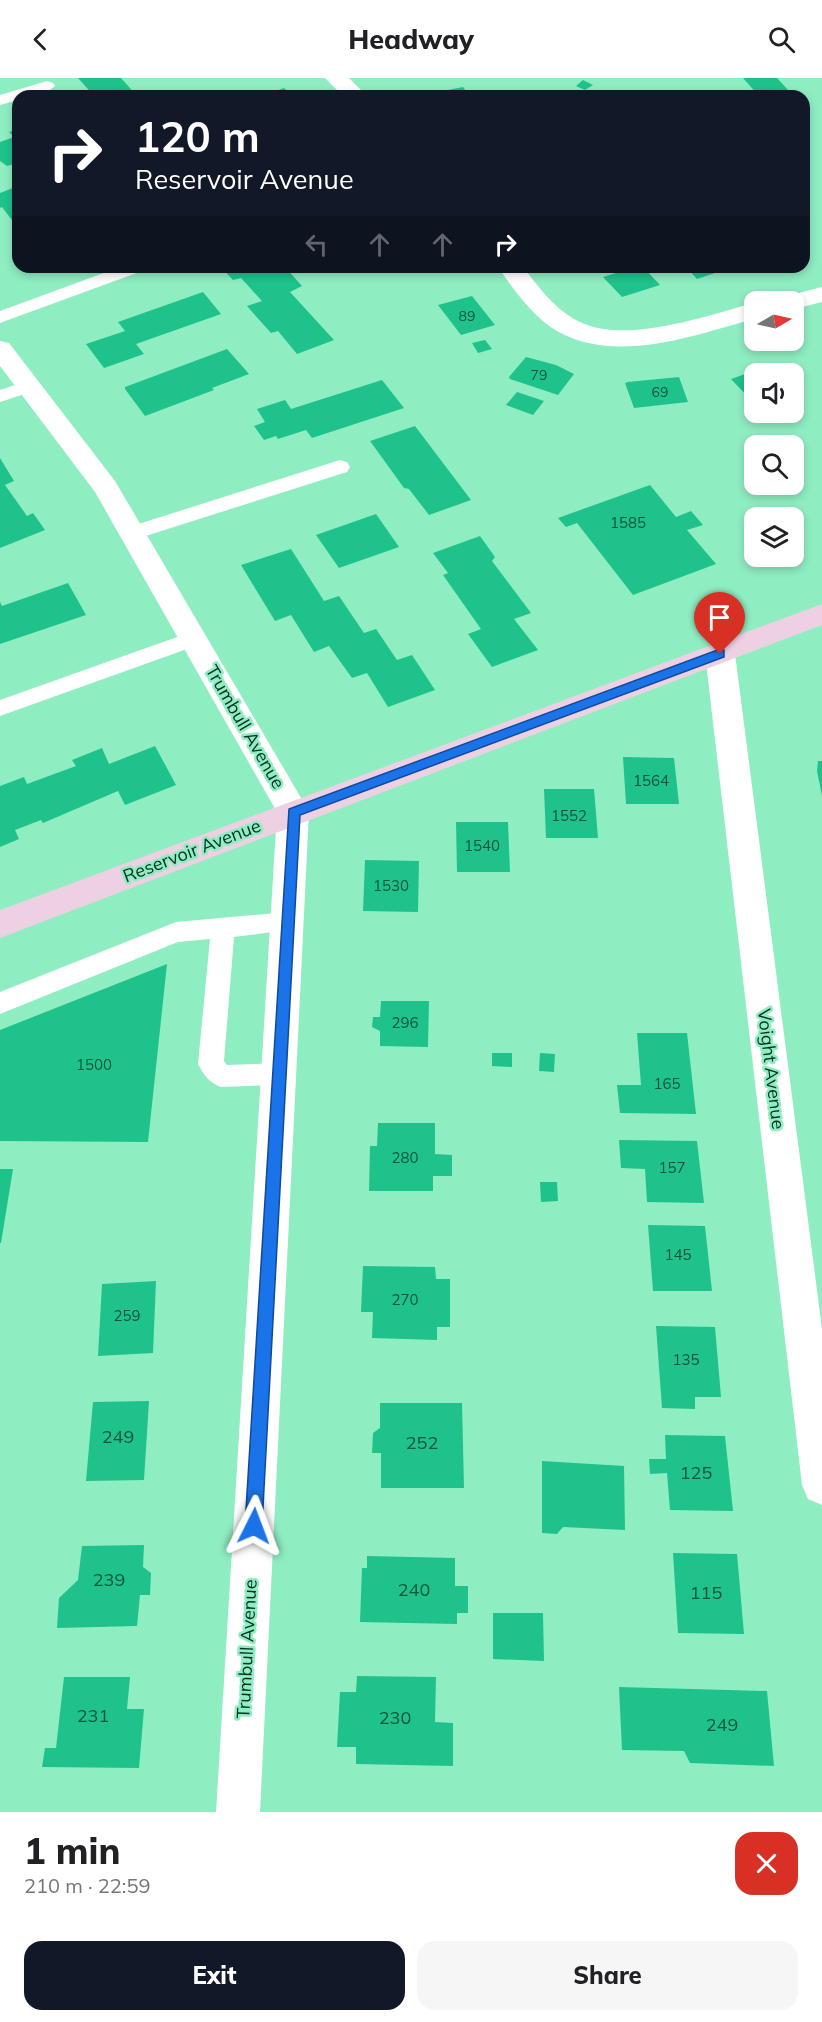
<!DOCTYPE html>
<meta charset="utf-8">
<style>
body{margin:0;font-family:Mulish,sans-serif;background:#f6f6f6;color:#202124;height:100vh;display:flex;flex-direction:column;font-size:22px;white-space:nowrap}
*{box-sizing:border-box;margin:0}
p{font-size:20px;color:#757577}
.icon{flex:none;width:33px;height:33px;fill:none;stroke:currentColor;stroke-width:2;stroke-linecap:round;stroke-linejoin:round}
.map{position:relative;height:1734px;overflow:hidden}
.sheet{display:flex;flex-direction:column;background:#fff;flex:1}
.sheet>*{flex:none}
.guide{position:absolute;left:12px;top:12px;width:798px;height:183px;border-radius:18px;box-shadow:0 3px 9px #0003;background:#111827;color:#fff;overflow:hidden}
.needle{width:39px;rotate:81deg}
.buttons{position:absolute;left:744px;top:213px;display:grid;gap:12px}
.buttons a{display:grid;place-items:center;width:60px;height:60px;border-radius:12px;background:#fff;box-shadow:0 3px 9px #0003;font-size:30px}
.pin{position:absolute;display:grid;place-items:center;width:51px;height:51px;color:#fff;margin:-62px -26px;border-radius:50% 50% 50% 0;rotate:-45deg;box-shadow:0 0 6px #0007}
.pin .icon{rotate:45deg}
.me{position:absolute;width:66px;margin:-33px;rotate:3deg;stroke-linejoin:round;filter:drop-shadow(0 0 4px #0008)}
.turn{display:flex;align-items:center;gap:21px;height:126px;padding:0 24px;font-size:27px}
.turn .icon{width:78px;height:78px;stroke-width:2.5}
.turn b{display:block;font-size:42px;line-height:51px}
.lanes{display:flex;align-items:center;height:57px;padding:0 24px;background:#0003;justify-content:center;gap:30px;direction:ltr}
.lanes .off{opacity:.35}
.round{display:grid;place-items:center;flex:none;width:63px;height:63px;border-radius:18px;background:#f6f6f6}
.head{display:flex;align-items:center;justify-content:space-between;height:102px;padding:0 24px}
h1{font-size:36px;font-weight:800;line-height:45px}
.button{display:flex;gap:12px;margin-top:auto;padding:12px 24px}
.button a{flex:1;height:69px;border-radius:18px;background:#111827;color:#fff;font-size:24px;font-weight:800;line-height:69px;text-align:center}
.button a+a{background:#f6f6f6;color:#202124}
header{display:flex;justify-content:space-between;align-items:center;height:78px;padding:0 24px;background:#fff;font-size:27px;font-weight:800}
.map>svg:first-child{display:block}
</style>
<header><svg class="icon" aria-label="back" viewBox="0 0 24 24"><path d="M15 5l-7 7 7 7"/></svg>Headway<svg class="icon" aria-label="search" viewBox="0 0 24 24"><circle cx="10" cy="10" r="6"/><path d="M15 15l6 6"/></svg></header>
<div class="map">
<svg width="822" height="1734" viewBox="0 0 822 1734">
<rect width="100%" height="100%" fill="#8fedc2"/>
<!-- building -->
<g fill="#20c28b">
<polygon points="78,0 121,0 137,18 94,18"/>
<polygon points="743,0 777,0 789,13 759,18"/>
<polygon points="583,2 593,7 585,12 576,8"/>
<polygon points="463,9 470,18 435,18 433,15"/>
<polygon points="284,10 293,18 263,18"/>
<polygon points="18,51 18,85 7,88 0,83 0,64 14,59 9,54"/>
<polygon points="18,108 18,150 2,129 0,130 0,115"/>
<polygon points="221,189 285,189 302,208 290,214 334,262 297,276 278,253 271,255 247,228 262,223 241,200 233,202"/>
<polygon points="636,189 643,189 660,207 622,219 603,199"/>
<polygon points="686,189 733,189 697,201"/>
<polygon points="203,214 221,236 136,266 144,276 104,290 86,266 125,253 118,244"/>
<polygon points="472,218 495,247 461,257 438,227"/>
<polygon points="485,262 492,271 478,275 472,265"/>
<polygon points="227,271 249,296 212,310 214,312 145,338 125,311 125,309"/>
<polygon points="526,279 556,287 574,296 558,317 510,301 509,299"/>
<polygon points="771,287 779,296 754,296 754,321 751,322 731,301"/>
<polygon points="679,299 688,324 634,330 625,305 628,304"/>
<polygon points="382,302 404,330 312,360 306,352 278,361 276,358 264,362 254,348 265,344 257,331 285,322 291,331"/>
<polygon points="517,314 544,323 533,337 506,327"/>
<polygon points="415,348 471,422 429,437 409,411 404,410 370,363"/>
<polygon points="0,380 14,403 5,407 27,438 33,435 45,452 0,470"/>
<polygon points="650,407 676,439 691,433 703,447 687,452 716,486 633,517 577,445 566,449 558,440"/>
<polygon points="376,436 399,469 339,490 316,457"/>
<polygon points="480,458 495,479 492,483 531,535 514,541 538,572 492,589 468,556 481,551 443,497 448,495 433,475"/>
<polygon points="291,471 324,523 339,518 364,555 376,551 397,582 412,577 435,612 388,629 367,595 352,600 329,568 314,574 291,537 275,543 241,487"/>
<polygon points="68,505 86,537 0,566 0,524 2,528"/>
<polygon points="155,668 176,707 125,727 118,713 43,745 41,742 15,752 19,761 0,769 0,708 24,699 27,706 76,688 72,682 102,670 109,686"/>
<polygon points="623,679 674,680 679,726 626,726"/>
<polygon points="818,683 822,683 822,718 817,693"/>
<polygon points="544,711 594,711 598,760 546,760"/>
<polygon points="456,744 508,744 510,794 457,794"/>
<polygon points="365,782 419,783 418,834 363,833"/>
<polygon points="167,886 148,1064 0,1063 0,952"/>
<polygon points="381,923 429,923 428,969 380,968 380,953 372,949 373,939 380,939"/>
<polygon points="637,955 687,955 696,1036 620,1035 617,1007 641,1007"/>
<polygon points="492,975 512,975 512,989 492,988"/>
<polygon points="540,975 555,976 554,994 539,993"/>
<polygon points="378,1045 435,1045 435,1076 452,1077 452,1098 433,1098 433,1113 369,1113 370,1068 377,1068"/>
<polygon points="619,1062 697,1063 704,1125 647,1124 645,1091 621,1090"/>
<polygon points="0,1091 13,1091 1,1165 0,1165"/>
<polygon points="540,1104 557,1104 558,1123 541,1124"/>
<polygon points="648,1147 705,1148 712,1213 653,1213"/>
<polygon points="363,1188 435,1189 436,1201 450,1201 450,1249 437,1249 437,1262 372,1260 373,1234 361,1234"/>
<polygon points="156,1203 153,1275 98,1278 102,1206"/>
<polygon points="656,1248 715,1249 721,1319 695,1319 695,1331 662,1330"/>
<polygon points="149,1323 144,1402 86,1403 93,1324"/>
<polygon points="380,1325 462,1325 464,1410 381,1410 381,1375 372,1375 373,1355 380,1350"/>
<polygon points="665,1357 725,1358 733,1433 670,1432 667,1395 650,1396 649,1381 666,1381"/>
<polygon points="542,1383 624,1388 625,1452 563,1449 557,1456 542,1455"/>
<polygon points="144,1467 143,1489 151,1495 150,1517 140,1517 137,1548 57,1550 59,1520 78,1502 82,1468"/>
<polygon points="673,1475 737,1476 744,1556 678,1555"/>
<polygon points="367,1478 455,1480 455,1508 468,1508 468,1535 457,1535 457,1546 360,1544 362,1490 367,1490"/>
<polygon points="493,1535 543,1535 544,1583 493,1581"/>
<polygon points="357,1598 436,1599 435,1644 453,1645 453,1688 356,1686 356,1669 337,1669 340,1614 356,1614"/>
<polygon points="64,1599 130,1599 127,1631 144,1631 139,1690 42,1689 45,1670 56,1670"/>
<polygon points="619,1609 767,1613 774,1688 690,1685 684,1673 622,1672"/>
</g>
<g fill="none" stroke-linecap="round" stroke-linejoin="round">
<!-- service -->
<g fill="#fff" fill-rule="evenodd">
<path d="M 47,3 L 53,5 L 55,8 C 46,17 30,18 18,18 L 18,22 L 0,27 L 0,17 Z"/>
<polygon points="120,189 145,189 142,193 0,245 0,233"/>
<polygon points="27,303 36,309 34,313 0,324 0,312"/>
<polygon points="340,382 347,384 350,389 347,394 133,462 126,460 123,455 126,450"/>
<polygon points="194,553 201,556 205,561 201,566 0,638 0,622"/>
<path d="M 288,834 L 296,837 L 300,844 L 296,851 L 234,859 L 224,983 L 227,987 L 279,985 L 288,988 L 292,996 L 288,1004 L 279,1007 L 221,1009 C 209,1005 204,997 198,986 L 210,861 L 178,864 L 0,936 L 0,914 L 176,844 Z"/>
</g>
<!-- minor -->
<g fill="#fff" fill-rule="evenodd">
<polygon points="325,0 349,0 367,18 343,18"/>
<path d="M 498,189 L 523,189 C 538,208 553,229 574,241 C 622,269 704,238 754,225 L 754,241 C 694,257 617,287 557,253 C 533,239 514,212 498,189 Z"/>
<polygon points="822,209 822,224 794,231 794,224 781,224 784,219"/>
<polygon points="720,565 730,568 735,576 822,1251 822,1427 808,1421 802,1407 705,576 710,568"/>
<polygon points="293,722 304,725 309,734 260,1734 216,1734 277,734 282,725"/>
</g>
<!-- tertiary -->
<polygon fill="#fff" fill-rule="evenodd" points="0,263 9,265 115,403 304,725 309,734 304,743 293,746 282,743 95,414 0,288"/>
<!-- secondary -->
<polygon fill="#eed0e3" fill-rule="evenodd" points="822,526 822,547 0,860 0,832"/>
</g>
<!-- route -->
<polygon fill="#1a73e8" stroke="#114b97" stroke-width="1.5" points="720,571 724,572 724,579 300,737 262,1448 260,1454 254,1457 248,1454 245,1448 289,731"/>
<g text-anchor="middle" stroke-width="5" stroke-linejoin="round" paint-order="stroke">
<!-- far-number labels -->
<g font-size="14" fill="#0c553c">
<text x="467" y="243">89</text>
<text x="539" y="302">79</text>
<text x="660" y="319">69</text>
</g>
<!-- number labels -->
<g font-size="15" fill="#0c553c">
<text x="628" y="450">1585</text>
<text x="651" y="708">1564</text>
<text x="569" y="743">1552</text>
<text x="482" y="773">1540</text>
<text x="391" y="813">1530</text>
<text x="405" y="950">296</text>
<text x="94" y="992">1500</text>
<text x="667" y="1011">165</text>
<text x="405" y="1085">280</text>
<text x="672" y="1095">157</text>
<text x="678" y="1182">145</text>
<text x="405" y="1227">270</text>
<text x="127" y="1243">259</text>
<text x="686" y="1287">135</text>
</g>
<!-- street labels -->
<g font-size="18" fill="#063121" stroke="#8fedc2">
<text transform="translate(245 649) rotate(60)" y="6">Trumbull Avenue</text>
<text transform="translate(192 773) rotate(-21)" y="6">Reservoir Avenue</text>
<text transform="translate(771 991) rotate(83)" y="6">Voight Avenue</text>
<text transform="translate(247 1571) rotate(-87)" y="6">Trumbull Avenue</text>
</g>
<!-- near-number labels -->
<g font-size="18" fill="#0c553c">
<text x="118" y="1365">249</text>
<text x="422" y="1371">252</text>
<text x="696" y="1401">125</text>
<text x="109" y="1508">239</text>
<text x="414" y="1518">240</text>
<text x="706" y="1521">115</text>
<text x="93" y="1644">231</text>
<text x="395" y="1646">230</text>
<text x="722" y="1653">249</text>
</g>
</g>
</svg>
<div class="buttons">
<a><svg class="needle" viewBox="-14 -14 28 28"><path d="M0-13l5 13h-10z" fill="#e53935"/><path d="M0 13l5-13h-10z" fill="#757577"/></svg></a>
<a><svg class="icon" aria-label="sound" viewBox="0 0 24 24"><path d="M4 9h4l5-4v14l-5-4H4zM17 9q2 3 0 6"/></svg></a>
<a><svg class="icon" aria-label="search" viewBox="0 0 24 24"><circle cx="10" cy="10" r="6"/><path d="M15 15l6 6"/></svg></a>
<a><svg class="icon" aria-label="layers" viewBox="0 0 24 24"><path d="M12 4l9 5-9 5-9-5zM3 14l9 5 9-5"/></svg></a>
</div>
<div class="pin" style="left:720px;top:576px;background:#d93025"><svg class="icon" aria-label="arrive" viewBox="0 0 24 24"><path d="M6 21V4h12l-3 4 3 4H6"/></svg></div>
<svg class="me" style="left:254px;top:1448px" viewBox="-20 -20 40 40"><path d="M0-17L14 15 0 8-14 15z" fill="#1a73e8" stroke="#fff" stroke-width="4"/></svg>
<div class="guide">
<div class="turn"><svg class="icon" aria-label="right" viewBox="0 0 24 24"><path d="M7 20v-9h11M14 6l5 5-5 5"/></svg><div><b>120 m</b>Reservoir Avenue</div></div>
<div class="lanes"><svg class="icon off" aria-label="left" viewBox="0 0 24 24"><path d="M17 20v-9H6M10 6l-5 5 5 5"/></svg><svg class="icon off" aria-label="ahead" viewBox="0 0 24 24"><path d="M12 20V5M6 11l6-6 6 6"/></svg><svg class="icon off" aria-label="ahead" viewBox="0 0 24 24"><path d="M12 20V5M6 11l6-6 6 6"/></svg><svg class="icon" aria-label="right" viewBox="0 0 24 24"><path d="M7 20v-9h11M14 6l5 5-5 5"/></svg></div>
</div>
</div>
<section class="sheet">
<div class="head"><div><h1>1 min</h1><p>210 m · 22:59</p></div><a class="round" style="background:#d93025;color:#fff"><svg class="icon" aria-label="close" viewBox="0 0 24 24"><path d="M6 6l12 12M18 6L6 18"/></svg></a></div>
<div class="button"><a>Exit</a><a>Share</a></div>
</section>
